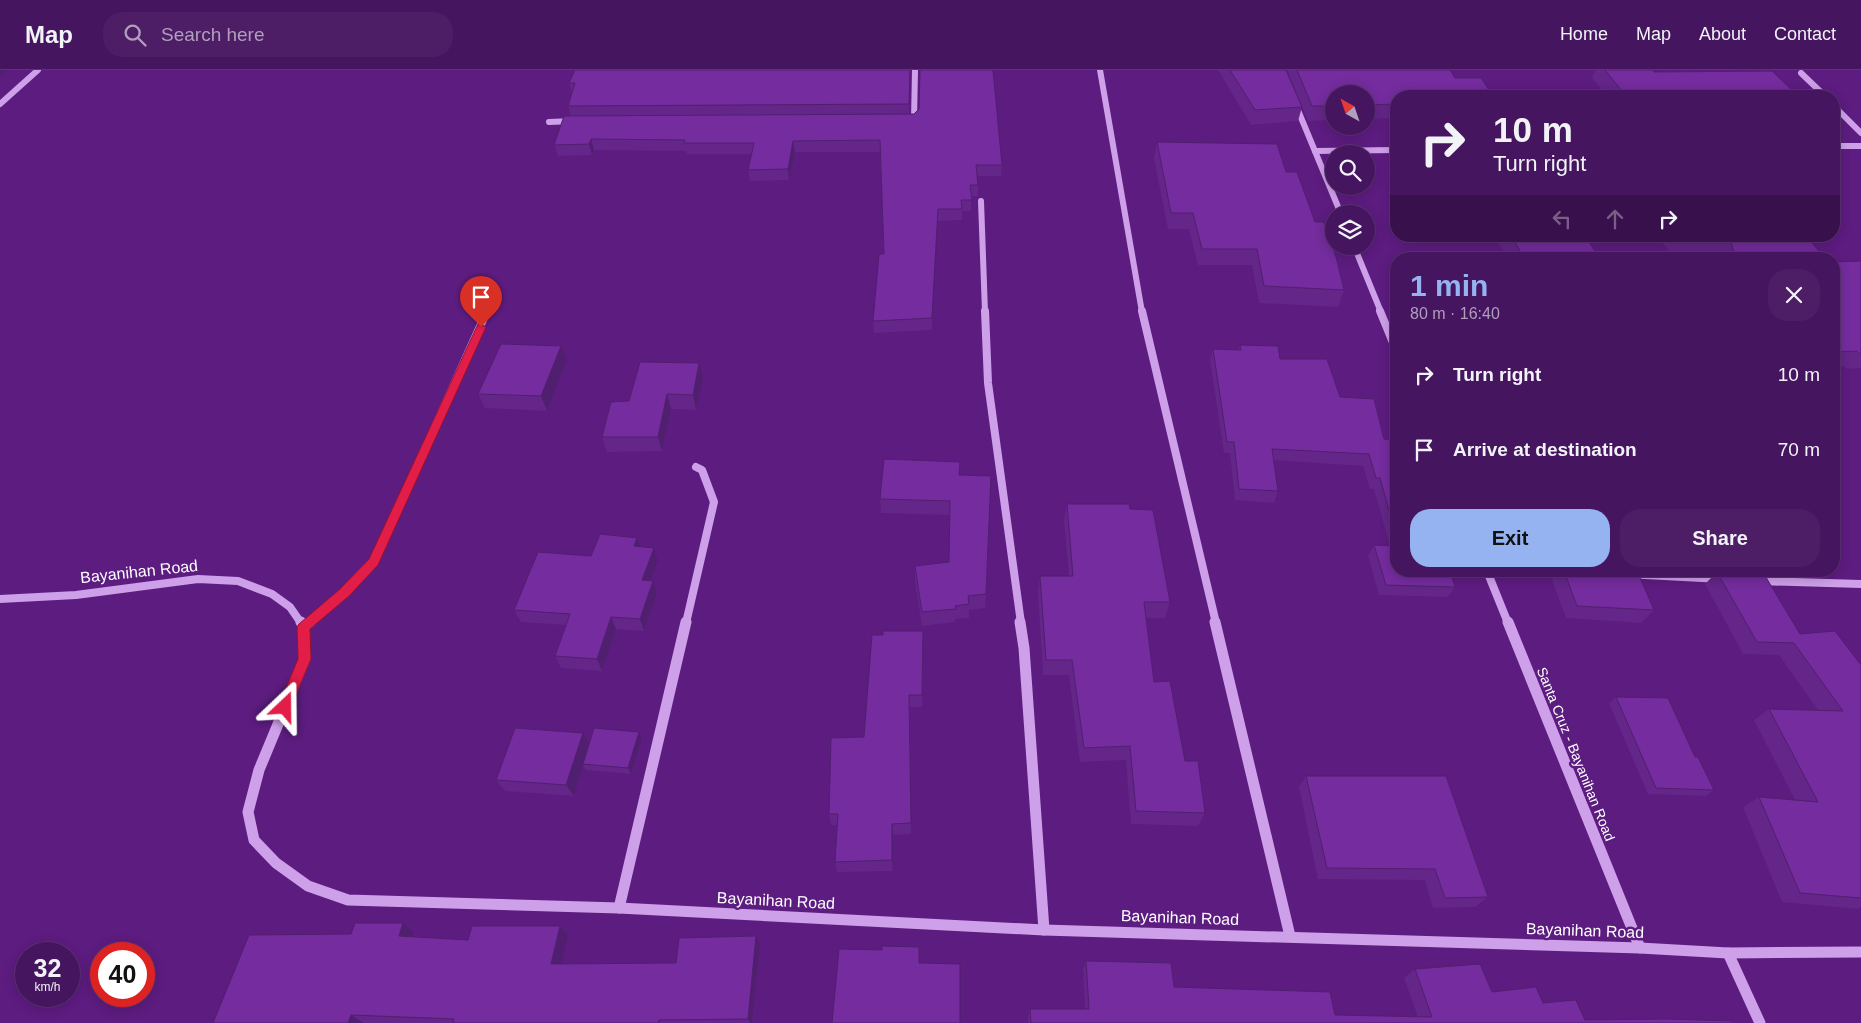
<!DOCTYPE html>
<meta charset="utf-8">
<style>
body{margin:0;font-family:Arial,sans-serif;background:#4d1e66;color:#f1f3f6;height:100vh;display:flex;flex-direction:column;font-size:19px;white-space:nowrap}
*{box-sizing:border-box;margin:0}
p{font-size:16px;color:#b09fbd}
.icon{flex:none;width:28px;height:28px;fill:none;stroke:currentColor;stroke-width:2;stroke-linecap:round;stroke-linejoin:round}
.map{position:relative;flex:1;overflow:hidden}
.side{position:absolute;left:1390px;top:182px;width:450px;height:325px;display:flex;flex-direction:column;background:#461560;border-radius:20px;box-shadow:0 2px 12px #0003,0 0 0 1px #5e3475}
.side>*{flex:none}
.banner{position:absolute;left:1390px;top:20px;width:450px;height:152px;border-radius:20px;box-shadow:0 2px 12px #0003,0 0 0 1px #5e3475;background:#461560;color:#f1f3f6;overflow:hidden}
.needle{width:32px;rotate:320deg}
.tools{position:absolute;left:1325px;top:15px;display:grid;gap:10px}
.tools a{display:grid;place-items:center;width:50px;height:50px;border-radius:50%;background:#461560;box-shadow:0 2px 12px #0003,0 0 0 1px #5e3475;font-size:25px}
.speed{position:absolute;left:15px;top:872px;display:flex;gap:10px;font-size:25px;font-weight:700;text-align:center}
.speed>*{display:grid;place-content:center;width:65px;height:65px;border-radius:50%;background:#461560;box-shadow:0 2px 12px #0003,0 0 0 1px #5e3475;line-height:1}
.speed small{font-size:12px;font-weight:400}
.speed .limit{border:8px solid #d22;background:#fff;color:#111}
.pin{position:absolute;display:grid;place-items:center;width:42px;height:42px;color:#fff;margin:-51px -21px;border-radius:50% 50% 50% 0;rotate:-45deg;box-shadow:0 0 5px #0007}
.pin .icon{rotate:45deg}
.me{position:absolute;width:55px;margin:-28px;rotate:23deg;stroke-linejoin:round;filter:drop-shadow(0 0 4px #0008)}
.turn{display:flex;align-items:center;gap:18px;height:105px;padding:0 20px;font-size:22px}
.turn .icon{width:65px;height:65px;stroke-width:2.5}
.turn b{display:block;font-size:35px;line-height:42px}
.lanes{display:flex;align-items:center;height:48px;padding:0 20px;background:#0003;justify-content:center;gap:25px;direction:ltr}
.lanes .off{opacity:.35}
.round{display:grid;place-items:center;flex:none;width:52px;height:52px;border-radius:20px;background:#4d1e66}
.overview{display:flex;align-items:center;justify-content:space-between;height:85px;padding:0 20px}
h1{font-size:30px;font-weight:700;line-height:38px;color:#95b2f1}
.cta{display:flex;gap:10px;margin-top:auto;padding:10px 20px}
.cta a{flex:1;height:58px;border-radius:20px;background:#95b2f1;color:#111;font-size:20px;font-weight:700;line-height:58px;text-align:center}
.cta a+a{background:#4d1e66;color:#f1f3f6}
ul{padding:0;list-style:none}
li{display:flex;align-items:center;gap:15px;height:75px;padding:0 20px}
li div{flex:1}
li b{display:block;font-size:19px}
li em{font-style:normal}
header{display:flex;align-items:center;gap:30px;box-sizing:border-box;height:70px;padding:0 25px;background:#461560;border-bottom:1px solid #5e3475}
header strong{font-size:24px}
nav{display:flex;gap:28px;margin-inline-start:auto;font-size:18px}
.search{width:350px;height:45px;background:#4d1e66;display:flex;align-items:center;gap:12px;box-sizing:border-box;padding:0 18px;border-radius:20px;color:#b09fbd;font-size:19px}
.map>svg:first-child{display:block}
</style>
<header>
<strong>Map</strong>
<div class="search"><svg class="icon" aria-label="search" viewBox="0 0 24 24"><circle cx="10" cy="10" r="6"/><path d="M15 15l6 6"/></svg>Search here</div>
<nav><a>Home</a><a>Map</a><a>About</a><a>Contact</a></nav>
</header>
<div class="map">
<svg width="1861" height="953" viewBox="0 0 1861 953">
<rect width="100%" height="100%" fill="#5d1c80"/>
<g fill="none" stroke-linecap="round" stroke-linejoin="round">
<!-- minor-far2 -->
<g stroke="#cea0e9" stroke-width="6">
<polyline points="1100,0 1142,242"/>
<polyline points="1801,3 1825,26"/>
<polyline points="1295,33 1341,144"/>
<polyline points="0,34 38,0"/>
<polyline points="1834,36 1861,63"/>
<polyline points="909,50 914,50 915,0"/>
<polyline points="549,52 574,51"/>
<polyline points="1834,76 1861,76"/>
<polyline points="1315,81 1396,80"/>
<polyline points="981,131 985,242"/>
<polyline points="1354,176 1381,242"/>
<polyline points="487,242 496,222"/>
</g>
<!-- minor-far1 -->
<g stroke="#cea0e9" stroke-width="8">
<polyline points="985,241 988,313 1021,553"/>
<polyline points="1142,241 1216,553"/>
<polyline points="1380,241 1396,280"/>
<polyline points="1487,501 1508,553"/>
<polyline points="1626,504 1721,509"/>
<polyline points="1758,511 1861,514"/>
<polyline points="0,529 76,525 198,509 238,511 272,524 290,537 301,553"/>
<polyline points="308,553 345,523 374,492 487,241"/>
<polyline points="686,553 714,432 702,400 696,397"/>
</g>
<!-- minor -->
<g stroke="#cea0e9" stroke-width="11">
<polyline points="301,552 304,557 305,589 259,700 248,742 254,770 276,793 308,816 348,830 619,838 1044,860 1640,878 1728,883 1861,882"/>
<polyline points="1020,552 1024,578 1044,860"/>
<polyline points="1215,552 1290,866"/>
<polyline points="1508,552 1640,878"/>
<polyline points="304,557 310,552"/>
<polyline points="619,838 686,552"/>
<polyline points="1728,883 1760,953"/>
</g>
</g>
<!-- wall -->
<g fill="#642688">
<polygon points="575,0 910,0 909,44 1002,95 1001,106 977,106 978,115 978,126 971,126 971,141 962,141 962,150 938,151 932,260 874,263 873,251 884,184 880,82 795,82 789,110 750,111 748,100 751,84 687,84 686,81 594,80 592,85 558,86 554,75 571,46 568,36 572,24 569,13"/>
<polygon points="1218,0 1286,0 1302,37 1298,51 1251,55"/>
<polygon points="1287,0 1450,0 1396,26 1396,48 1366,49 1366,24 1334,24 1334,50 1308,51"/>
<polygon points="1596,0 1652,0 1654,2 1798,26 1607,26 1592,8"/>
<polygon points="1157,72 1286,102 1315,152 1344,220 1338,237 1259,233 1252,195 1198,195 1189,159 1168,159 1154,89"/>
<polygon points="1494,166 1585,166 1600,189 1508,189"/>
<polygon points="1658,166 1807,166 1825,189 1721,189 1720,184 1671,184"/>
<polygon points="1861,191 1861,298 1847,299 1844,296 1834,296 1834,192"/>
<polygon points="1240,275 1280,289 1340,327 1384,369 1396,370 1396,501 1455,517 1448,527 1379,525 1368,486 1374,475 1390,476 1374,419 1370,419 1363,396 1273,390 1278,421 1274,433 1235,430 1230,383 1224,383 1210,290 1213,279 1238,280"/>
<polygon points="561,276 567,290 547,341 485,338 478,324"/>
<polygon points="703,308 696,340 671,339 662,381 607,382 602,367 629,331"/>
<polygon points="960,405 986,524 985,538 969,540 969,548 955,549 955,552 922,556 915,510 915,496 949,492 950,445 881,443 880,429"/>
<polygon points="1067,434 1130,439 1170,532 1165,548 1146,548 1154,612 1205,743 1198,756 1131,754 1126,690 1080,692 1069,605 1043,605 1038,522 1040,506 1069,506 1064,450"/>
<polygon points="637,468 640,476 654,478 658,490 650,511 657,523 644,561 616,559 602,601 561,598 555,586 566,555 521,552 514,540 591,486"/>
<polygon points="1553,501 1637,501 1654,540 1641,553 1566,548 1552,510 1555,506"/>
<polygon points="1697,501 1747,501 1745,503 1800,564 1861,595 1861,837 1858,839 1782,832 1743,737 1759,727 1795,730 1754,650 1769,639 1818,640 1779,585 1743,584 1705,514 1716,503 1698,502"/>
<polygon points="923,561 922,637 910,637 911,764 893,765 893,801 837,802 835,792 837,755 831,755 829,744 864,667 883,565"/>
<polygon points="1616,627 1714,720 1706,726 1648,724 1609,633"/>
<polygon points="639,662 642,668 631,704 586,700 583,696 574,726 505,721 496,710 589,674"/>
<polygon points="1306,706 1488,827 1475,837 1433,838 1425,810 1318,809 1299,717"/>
<polygon points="403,853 414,862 413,867 468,870 560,856 568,865 561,894 676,893 756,866 760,875 752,953 213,953 351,864"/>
<polygon points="1086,891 1174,917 1335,945 1418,947 1404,908 1415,899 1492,922 1543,933 1585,950 1733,953 1028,953 1028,947 1030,939 1085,939 1083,899"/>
</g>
<!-- shaded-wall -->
<g fill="#511f6f">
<polygon points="0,0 7,0 0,7"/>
<polygon points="591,69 594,80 592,85 589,74"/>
<polygon points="793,71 795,82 789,110 788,99"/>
<polygon points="938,139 938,151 932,260 932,248"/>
<polygon points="561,276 567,290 547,341 541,326"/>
<polygon points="699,293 703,308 696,340 693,325"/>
<polygon points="667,324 671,339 662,381 658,367"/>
<polygon points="637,468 642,480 634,476"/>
<polygon points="654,478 658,490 646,522 642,510"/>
<polygon points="653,511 657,523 644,561 640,549"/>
<polygon points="611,547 616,559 602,601 597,589"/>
<polygon points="639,662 642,668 631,704 628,698"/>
<polygon points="583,663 590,675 583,694 583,696 574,726 566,715"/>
<polygon points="892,754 893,765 893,801 892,790"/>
<polygon points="403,853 414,862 410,875 399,866"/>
<polygon points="560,856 568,865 559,903 551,894"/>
<polygon points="756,866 760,875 752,953 750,953 748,949"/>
<polygon points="351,945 364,953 348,953"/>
</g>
<!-- building -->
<g fill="#742c9e" stroke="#511f6f">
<polygon points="575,0 910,0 909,34 568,36 575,13 569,13"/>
<polygon points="920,0 993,0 1002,95 976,95 978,115 970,115 972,130 961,130 962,139 938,139 932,248 873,251 879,184 884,184 880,70 793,71 788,99 748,100 754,73 684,73 685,70 591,69 589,74 554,75 564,46 914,44 919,39"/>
<polygon points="1230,0 1286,0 1302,37 1255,40"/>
<polygon points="1297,0 1450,0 1455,8 1481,8 1493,26 1396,26 1396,34 1366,35 1366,24 1334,24 1334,36 1312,36"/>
<polygon points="1605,0 1652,0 1654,2 1772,1 1798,26 1626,26"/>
<polygon points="1157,72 1277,74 1286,102 1297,102 1315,152 1324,152 1336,187 1344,220 1264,216 1257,179 1202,179 1193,143 1171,143"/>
<polygon points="1511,166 1585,166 1600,189 1525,189"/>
<polygon points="1679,166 1807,166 1825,189 1736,189 1730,169 1681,170"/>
<polygon points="1861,191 1861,285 1857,281 1834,282 1834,192"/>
<polygon points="501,274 561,276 541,326 478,324"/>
<polygon points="1240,275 1278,276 1280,289 1327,289 1340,327 1374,329 1384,369 1396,370 1396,465 1380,408 1376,408 1369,384 1272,379 1278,421 1239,419 1234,372 1227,372 1213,279 1241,280"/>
<polygon points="640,292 699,293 693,325 667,324 658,367 602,367 611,332 629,331"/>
<polygon points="884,389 960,392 959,405 991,406 986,524 968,526 969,534 955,536 956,539 922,542 915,496 949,492 950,431 880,429"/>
<polygon points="1067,434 1129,434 1130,439 1153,440 1170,532 1144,532 1154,612 1170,611 1185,691 1198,691 1205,743 1136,741 1130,676 1084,678 1072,590 1046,590 1040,506 1073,506"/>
<polygon points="600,464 637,468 634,476 654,478 642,510 653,511 640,549 611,547 597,589 555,586 570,544 514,540 538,482 591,486"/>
<polygon points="1374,475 1396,476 1396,501 1450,501 1455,517 1386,515"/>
<polygon points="1564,501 1637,501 1654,540 1577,536"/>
<polygon points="1717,502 1764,504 1800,564 1835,561 1861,595 1861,828 1800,823 1759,727 1818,732 1769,639 1843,641 1794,573 1757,572"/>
<polygon points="883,561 923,561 922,625 909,625 911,753 892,754 892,790 835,792 838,744 829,744 831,668 864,667 872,565 883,565"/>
<polygon points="1616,627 1668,628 1695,687 1698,687 1714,720 1656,718"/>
<polygon points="515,658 583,663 566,715 496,710"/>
<polygon points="594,658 639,662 628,698 583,694"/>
<polygon points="1306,706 1446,706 1488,827 1445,828 1435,799 1327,798"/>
<polygon points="355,853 403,853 399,866 468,870 472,856 560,856 551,894 676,893 679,868 756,866 748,949 659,950 658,953 453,953 454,949 351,945 348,953 213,953 249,865 351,864"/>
<polygon points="882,876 919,877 919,893 960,894 960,953 832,953 839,879 882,880"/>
<polygon points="1086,891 1171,893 1174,917 1330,922 1335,945 1432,947 1415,899 1480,894 1492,922 1536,917 1543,933 1576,930 1585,950 1665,949 1732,951 1733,953 1031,953 1030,939 1089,939"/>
</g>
<!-- route -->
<polygon fill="#e11d48" stroke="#92132f" points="478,254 481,254 486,257 378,495 349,526 310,559 311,589 289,641 285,642 280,641 278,637 298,589 297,557 299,554 340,519 369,489"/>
<g text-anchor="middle" stroke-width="5" stroke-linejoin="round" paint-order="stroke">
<!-- street labels -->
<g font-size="14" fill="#fff" stroke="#5d1c80">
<text transform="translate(1576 684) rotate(68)" y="5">Santa Cruz - Bayanihan Road</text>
</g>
<!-- near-street labels -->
<g font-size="16" fill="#fff" stroke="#5d1c80">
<text transform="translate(139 501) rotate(-6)" y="6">Bayanihan Road</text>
<text transform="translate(776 830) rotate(3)" y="6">Bayanihan Road</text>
<text transform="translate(1180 847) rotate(2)" y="6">Bayanihan Road</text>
<text transform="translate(1585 860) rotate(2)" y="6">Bayanihan Road</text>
</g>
</g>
</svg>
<div class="tools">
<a><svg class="needle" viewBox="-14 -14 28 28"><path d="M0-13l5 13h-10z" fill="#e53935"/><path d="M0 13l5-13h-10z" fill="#b09fbd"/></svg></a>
<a><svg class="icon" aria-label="search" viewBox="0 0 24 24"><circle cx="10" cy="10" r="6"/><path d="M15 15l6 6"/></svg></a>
<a><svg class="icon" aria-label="layers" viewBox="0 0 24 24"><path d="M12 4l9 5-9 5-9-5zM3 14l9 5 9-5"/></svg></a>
</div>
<div class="speed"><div>32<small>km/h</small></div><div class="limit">40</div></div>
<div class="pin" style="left:481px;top:257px;background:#d93025"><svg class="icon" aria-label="arrive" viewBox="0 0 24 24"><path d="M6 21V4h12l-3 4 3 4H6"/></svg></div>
<svg class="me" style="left:285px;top:637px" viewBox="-20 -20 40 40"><path d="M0-17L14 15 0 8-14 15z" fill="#e11d48" stroke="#fff" stroke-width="4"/></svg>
<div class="banner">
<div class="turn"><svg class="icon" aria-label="right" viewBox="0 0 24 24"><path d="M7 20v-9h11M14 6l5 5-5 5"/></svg><div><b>10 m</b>Turn right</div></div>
<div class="lanes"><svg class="icon off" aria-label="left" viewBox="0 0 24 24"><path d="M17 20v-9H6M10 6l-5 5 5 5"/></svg><svg class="icon off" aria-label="ahead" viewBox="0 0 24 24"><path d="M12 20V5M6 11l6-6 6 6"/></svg><svg class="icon" aria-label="right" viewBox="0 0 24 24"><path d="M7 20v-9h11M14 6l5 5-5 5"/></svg></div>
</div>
<section class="side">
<div class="overview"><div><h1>1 min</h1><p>80 m · 16:40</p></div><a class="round"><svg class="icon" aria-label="close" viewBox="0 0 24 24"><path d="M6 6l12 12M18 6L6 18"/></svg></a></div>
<ul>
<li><svg class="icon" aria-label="right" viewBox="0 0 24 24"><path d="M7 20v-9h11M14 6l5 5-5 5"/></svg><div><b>Turn right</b></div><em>10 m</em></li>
<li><svg class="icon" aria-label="arrive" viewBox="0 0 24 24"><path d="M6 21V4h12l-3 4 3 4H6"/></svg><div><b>Arrive at destination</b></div><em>70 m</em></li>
</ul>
<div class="cta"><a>Exit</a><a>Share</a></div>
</section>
</div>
